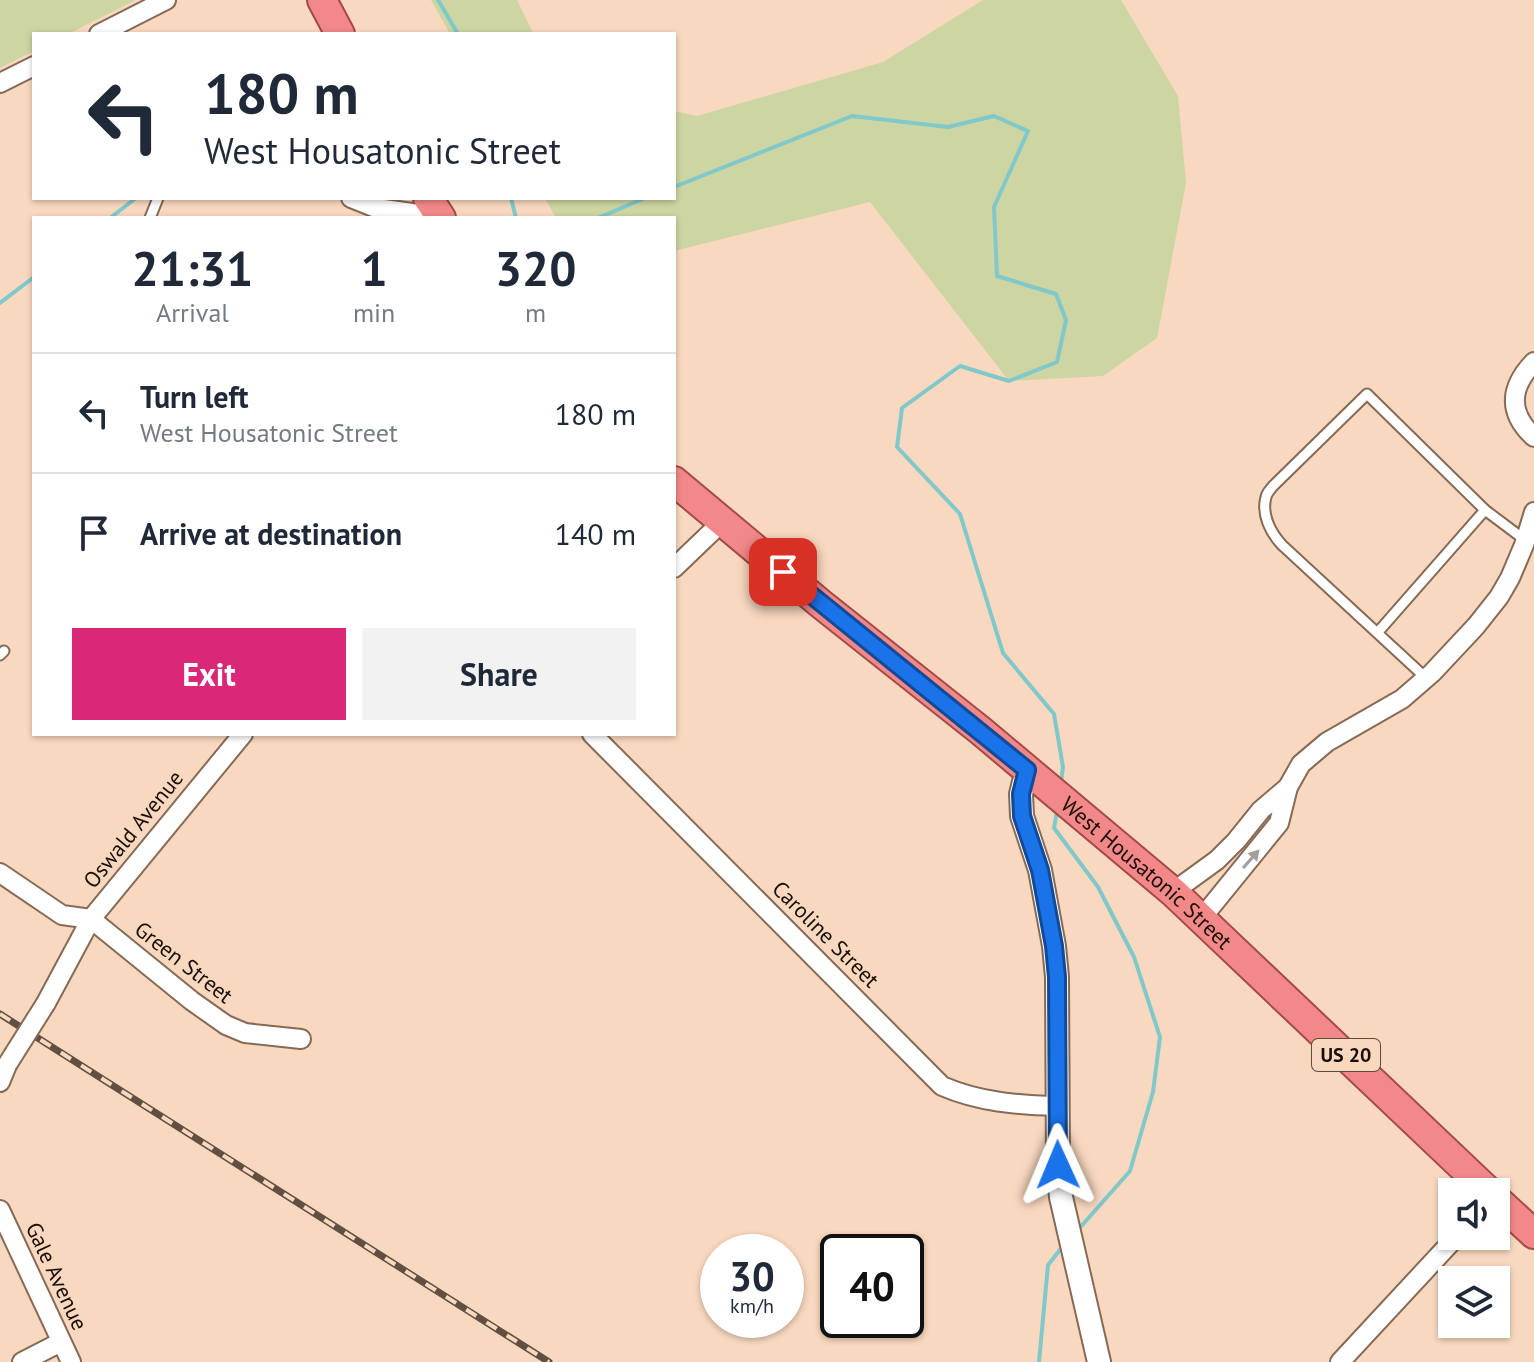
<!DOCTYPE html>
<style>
body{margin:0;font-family:"PT Sans",sans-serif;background:#f2f2f3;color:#1f2937;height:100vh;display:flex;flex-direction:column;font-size:30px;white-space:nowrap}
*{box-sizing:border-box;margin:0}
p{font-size:26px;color:#747a83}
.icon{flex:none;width:44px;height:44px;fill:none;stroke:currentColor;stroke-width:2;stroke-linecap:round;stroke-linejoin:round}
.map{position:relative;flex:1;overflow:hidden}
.panel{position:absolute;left:32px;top:216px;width:644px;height:520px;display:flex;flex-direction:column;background:#fff;border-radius:0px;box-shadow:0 2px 6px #0004}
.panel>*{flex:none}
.hud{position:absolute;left:32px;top:32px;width:644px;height:168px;border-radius:0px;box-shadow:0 2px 6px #0004;background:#fff;color:#1f2937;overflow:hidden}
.buttons{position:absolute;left:1438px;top:1178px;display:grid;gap:16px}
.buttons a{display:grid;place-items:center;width:72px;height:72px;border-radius:0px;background:#fff;box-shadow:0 2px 6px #0004;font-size:40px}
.speed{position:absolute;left:700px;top:1234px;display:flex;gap:16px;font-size:40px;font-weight:700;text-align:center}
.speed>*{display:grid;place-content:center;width:104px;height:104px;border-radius:50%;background:#fff;box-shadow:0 2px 6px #0004;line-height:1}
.speed small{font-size:20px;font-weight:400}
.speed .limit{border:4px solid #111;border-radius:12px;background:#fff;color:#111}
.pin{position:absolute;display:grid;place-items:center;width:68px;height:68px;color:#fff;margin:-34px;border-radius:16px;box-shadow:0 4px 12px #0006}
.me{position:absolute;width:88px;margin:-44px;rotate:359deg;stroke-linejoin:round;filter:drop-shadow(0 0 6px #0008)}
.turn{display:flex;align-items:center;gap:28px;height:168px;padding:0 40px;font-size:36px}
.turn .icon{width:104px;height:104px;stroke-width:2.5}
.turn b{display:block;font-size:56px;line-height:68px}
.eta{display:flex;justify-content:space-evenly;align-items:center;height:136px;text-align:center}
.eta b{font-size:48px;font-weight:800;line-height:56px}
.cta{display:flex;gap:16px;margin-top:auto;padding:16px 40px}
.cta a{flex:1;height:92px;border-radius:0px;background:#db2777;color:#fff;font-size:32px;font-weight:800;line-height:92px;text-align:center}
.cta a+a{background:#f2f2f3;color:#1f2937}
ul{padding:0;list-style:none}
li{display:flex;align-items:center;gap:24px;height:120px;padding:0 40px;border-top:2px solid #e0e1e3}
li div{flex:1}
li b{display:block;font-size:30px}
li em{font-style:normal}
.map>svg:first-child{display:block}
</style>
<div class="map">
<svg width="1534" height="1362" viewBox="0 0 1534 1362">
<rect width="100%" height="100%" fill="#f9d8c0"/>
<!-- green -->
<g fill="#cdd5a2">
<polygon points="0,0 136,0 68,34 34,34 34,51 0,68"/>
<polygon points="431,0 517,0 532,31 535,34 450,34"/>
<polygon points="983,0 1121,0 1178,96 1186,183 1157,338 1103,376 1009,381 870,202 674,251 674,218 556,218 545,198 674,198 674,111 697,116 883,62"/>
</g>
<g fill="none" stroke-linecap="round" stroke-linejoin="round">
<!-- stream -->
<g stroke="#80c8ca" stroke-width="4">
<polyline points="438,0 458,34"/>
<polyline points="674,187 852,116 948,127 994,116 1028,131 994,207 997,276 1056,294 1066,320 1057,362 1009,381 960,366 902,408 897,447 960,514 1003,653 1054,714 1063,767 1061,782"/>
<polyline points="511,198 516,218"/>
<polyline points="110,218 136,198"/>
<polyline points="598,218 645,198"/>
<polyline points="0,303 34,277"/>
<polyline points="1057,811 1054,828 1098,887 1134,957 1160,1037 1153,1092 1130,1171 1077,1231"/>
<polyline points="1039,1362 1048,1265 1063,1246"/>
</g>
<!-- service casing -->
<g stroke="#876a55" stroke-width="13">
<g id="service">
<polyline points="150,218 158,198"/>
<polyline points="1378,632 1485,510"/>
<polyline points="0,655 4,651"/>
<path d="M 1426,678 L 1282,545 C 1271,533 1261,515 1266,497 C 1267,492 1271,489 1273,486 L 1367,394 L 1485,510 L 1525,540"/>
</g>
</g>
<!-- minor casing -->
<g stroke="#876a55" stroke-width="22">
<g id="minor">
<polyline points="99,34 166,0"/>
<polyline points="0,83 34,66"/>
<polyline points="351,198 376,208 412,213 438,214"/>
<path d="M 1534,362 C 1510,387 1507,412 1534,437"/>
<polyline points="674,568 722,522"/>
<path d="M 592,734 L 942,1086 C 979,1102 1017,1105 1057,1106"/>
<polyline points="0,873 62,915 91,919"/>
<polyline points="1173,892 1217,860 1236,841 1261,810 1288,787"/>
<polyline points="91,919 192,1001 226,1025 245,1033 301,1039"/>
<polyline points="1201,919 1279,823 1288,787 1301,764 1327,742 1402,699 1432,673 1476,626 1499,597 1510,578 1524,545 1534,512"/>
<polyline points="46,1003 91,919 243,734"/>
<polyline points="0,1082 7,1065"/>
<polyline points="0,1210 71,1362"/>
<polyline points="22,1362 61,1342"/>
<polyline points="1340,1362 1457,1236"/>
</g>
</g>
<!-- tertiary casing -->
<g stroke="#876a55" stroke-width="26">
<polyline id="tertiary" points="1027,770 1021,794 1022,816 1040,870 1054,946 1057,977 1058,1165 1061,1197 1099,1362"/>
</g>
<!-- trunk casing -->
<g stroke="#a44a47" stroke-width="32">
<g id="trunk">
<polyline points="322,0 340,34"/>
<polyline points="428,198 441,218"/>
<path id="s1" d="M 674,481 L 821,604 L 981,731 L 1173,892 L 1489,1192"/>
<polyline points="1496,1199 1534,1234"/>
</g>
</g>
<!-- service -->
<use href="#service" stroke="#fff" stroke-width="9"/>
<!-- minor -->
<use href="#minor" stroke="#fff" stroke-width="18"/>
<!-- tertiary -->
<use href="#tertiary" stroke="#fff" stroke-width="22"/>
<!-- trunk -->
<use href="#trunk" stroke="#f28888" stroke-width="28"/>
<!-- rail casing -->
<g stroke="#614f42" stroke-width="7">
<polyline id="rail" points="0,1014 549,1362"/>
</g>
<!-- rail -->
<use href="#rail" stroke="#f9d8c0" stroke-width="4" stroke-dasharray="12" stroke-linecap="butt"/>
<!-- minor-bridge casing -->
<g stroke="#876a55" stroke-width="22" stroke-linecap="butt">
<polyline id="minor-bridge" points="7,1065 46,1003"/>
</g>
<!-- minor-bridge -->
<use href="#minor-bridge" stroke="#fff" stroke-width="18"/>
</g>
<!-- one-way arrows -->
<defs><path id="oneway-solid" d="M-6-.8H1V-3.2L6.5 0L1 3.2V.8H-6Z" transform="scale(2)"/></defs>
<use fill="#a39f9c" href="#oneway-solid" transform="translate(1251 859) rotate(-49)"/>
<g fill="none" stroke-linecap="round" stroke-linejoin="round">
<!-- route casing -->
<g stroke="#114b97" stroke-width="20">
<polyline id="route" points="783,572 1027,770 1021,794 1022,816 1040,870 1054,946 1057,977 1058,1165"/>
</g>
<!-- route -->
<use href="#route" stroke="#1a73e8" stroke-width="14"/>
</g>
<g text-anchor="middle" stroke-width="6" stroke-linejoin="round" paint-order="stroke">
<!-- shield labels -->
<rect fill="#f9d8c0" stroke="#5d4b3e" stroke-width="2" x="1312" y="1039" width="68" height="32" rx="6"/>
<g font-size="20" font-weight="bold" fill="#1a0f07">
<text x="1346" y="1062">US 20</text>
</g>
<!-- street labels -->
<g font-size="22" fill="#1a0f07" stroke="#f9d8c0">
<text transform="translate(133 829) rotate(-51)" y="8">Oswald Avenue</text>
<text dy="8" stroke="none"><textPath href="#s1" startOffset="614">West Housatonic Street</textPath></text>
<text transform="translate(826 934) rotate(45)" y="8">Caroline Street</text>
<text transform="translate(184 962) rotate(38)" y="8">Green Street</text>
<text transform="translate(57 1276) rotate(65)" y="8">Gale Avenue</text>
</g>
</g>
</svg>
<div class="buttons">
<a><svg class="icon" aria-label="sound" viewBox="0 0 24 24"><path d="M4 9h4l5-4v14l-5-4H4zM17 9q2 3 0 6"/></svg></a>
<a><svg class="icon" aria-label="layers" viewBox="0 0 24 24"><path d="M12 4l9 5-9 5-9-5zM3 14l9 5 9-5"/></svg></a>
</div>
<div class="speed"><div>30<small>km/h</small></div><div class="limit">40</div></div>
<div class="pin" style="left:783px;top:572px;background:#d93025"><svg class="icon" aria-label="arrive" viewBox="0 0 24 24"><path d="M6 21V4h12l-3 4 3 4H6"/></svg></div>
<svg class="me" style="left:1058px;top:1165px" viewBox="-20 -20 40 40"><path d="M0-17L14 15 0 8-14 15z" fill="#1a73e8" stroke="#fff" stroke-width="4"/></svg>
<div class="hud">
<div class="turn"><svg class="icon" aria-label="left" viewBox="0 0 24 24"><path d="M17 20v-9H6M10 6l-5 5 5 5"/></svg><div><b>180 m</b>West Housatonic Street</div></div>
</div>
<section class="panel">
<div class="eta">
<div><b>21:31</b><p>Arrival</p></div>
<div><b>1</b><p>min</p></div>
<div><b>320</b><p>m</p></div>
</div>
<ul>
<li><svg class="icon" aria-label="left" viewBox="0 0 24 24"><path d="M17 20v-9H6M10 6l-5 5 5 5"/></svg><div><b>Turn left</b><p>West Housatonic Street</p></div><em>180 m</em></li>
<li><svg class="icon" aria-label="arrive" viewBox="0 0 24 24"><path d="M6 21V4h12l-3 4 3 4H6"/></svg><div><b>Arrive at destination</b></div><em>140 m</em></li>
</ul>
<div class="cta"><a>Exit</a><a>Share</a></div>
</section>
</div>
